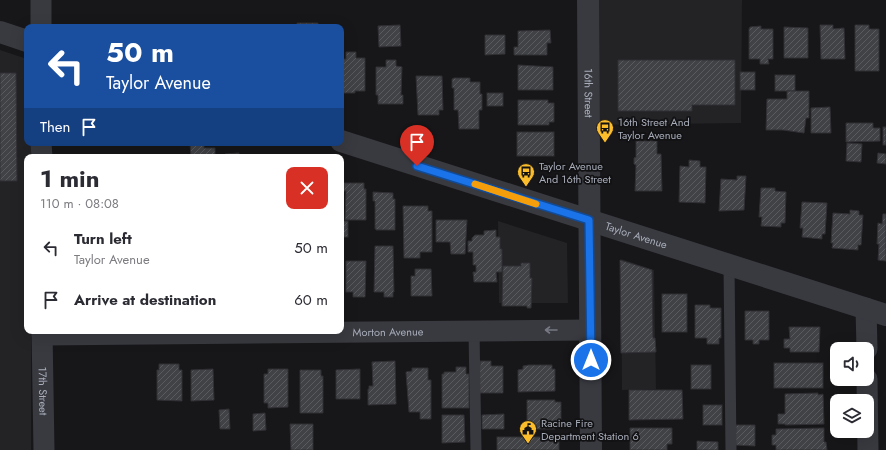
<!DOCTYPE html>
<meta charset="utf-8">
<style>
body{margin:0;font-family:Jost,sans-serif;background:#f2f2f3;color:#2b2b33;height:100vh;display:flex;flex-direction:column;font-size:15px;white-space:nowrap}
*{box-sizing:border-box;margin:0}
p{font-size:13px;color:#7c7c81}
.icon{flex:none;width:22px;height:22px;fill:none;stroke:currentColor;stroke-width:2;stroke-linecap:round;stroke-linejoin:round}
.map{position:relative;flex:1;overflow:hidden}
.details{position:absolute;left:24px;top:154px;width:320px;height:180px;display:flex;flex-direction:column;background:#fff;border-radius:8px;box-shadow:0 4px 16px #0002}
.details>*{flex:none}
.banner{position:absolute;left:24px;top:24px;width:320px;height:122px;border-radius:8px;box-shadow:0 4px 16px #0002;background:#1a4fa0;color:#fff;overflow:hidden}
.buttons{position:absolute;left:830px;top:342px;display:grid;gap:8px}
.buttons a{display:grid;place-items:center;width:44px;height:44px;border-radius:8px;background:#fff;box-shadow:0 4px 16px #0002;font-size:20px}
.pin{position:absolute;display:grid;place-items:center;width:34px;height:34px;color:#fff;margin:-41px -17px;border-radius:50% 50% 50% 0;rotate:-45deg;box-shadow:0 0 4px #0007}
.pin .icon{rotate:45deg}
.me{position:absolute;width:44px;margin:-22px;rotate:0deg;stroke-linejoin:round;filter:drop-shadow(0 0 3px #0008)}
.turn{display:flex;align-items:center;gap:14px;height:84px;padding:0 16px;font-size:18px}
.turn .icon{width:52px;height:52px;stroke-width:2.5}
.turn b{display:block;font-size:28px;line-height:34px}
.then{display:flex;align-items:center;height:38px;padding:0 16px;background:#0003;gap:8px;font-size:15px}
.round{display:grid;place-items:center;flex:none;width:42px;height:42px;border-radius:8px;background:#f2f2f3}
.overview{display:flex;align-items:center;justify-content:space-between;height:68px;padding:0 16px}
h1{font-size:24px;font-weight:700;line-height:30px}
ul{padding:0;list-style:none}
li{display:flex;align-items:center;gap:12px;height:52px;padding:0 16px}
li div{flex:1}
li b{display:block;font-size:15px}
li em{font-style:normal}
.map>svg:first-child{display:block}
</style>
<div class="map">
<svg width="886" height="450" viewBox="0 0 886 450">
<defs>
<pattern id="building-hatch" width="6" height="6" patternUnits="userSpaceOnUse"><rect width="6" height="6" fill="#414246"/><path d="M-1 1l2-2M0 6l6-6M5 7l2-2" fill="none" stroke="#5a5b5f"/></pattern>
</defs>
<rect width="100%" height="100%" fill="#171719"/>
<!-- built -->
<g fill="#232326">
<polygon points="588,0 742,0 741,123 589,125"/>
<polygon points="0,50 27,59 27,143 31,143 31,157 27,157 27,331 31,331 31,450 0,450"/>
<polygon points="498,221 567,243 568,303 499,303"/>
<polygon points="621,259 654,270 656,389 622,390"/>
</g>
<!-- building -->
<g fill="url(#building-hatch)" stroke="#313035">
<polygon points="297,23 318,23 318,27 293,27 293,25 297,25"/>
<polygon points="400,25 401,46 379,47 378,26"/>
<polygon points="820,25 833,25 833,29 844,28 845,59 821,59"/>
<polygon points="855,25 869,25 869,29 879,29 879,71 855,71"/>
<polygon points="761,26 761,29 773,29 773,59 768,59 769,64 760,64 760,59 749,59 749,29 750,27"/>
<polygon points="784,27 808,28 808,58 784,58"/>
<polygon points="550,30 551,43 547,43 547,55 514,55 514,47 518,47 518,31"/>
<polygon points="485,35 505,35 505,54 485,55"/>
<polygon points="346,52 356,52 356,58 365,58 365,91 355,91 355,93 341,93 341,59 346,59"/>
<polygon points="386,60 396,60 396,66 402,67 401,95 403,95 403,104 378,104 378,95 376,95 376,67 386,67"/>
<polygon points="618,60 735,60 735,105 692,105 692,111 618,111"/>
<polygon points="518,65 553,67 553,90 518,90"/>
<rect x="740" y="72" width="15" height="18"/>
<polygon points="0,73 16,73 17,181 0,181"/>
<rect x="775" y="75" width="20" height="16"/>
<polygon points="416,76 442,76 443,110 439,110 439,115 418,115"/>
<polygon points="454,78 470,78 470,82 480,82 480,94 482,94 482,110 479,110 479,129 459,129 458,110 454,110 454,88 452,88 452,79"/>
<polygon points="787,91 809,91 809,118 806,118 804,133 783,130 766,130 767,99 787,99"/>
<rect x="487" y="93" width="16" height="13"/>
<polygon points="518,100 548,100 548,103 554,103 554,122 549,122 549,125 518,125"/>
<polygon points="830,107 831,133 811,133 811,108"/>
<polygon points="846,123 873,123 873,128 880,128 880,141 846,142"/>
<rect x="883" y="127" width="3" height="18"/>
<rect x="517" y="132" width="37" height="24"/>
<polygon points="636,141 657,141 657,154 661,154 662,191 635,191 636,165 634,164 634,158 636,157"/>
<polygon points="190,143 204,143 204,148 215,148 215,157 191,157"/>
<polygon points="847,143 862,144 861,162 846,161"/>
<polygon points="239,153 239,157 251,157 225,157 225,154"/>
<polygon points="878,153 886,154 886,164 877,163"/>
<polygon points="689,160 700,161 700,167 706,167 705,203 679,202 680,166 689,167"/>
<polygon points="737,176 746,176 744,210 719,211 721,179 737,180"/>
<polygon points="344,183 364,183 364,189 366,189 366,220 345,220 346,191 344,191"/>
<polygon points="761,188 775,188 775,191 786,192 785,223 781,223 781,227 761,226 762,217 759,217"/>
<polygon points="373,192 393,193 393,199 395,199 395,230 376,230 376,229 375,229 375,201 373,201"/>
<polygon points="802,202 827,203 825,234 822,234 822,239 802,237 803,228 800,228"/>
<polygon points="403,206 428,206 428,211 432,211 432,252 420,252 420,258 404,258"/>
<polygon points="850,210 859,211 859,215 863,215 861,245 858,245 858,250 832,248 833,243 831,243 833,213 850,214"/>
<polygon points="883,214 886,214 886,261 878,260 879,244 877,244 878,223 882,224"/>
<polygon points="436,220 467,220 465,254 451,254 450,242 436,242"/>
<rect x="341" y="221" width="7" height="16"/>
<polygon points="496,230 496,237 500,237 500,249 502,249 502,272 496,272 497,282 474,282 473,272 476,272 476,265 473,265 473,252 468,252 468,241 472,241 472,238 475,235 484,235 484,231"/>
<polygon points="375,246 393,246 394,292 393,292 393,297 384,297 384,292 374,292"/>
<polygon points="620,260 652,270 653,338 655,338 656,352 621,353"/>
<polygon points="346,261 366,261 365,297 353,297 353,292 346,292"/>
<polygon points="521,263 530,263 530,278 532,278 531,308 527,308 527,306 502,306 503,266 521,266"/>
<polygon points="415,269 431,269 432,296 411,296 411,276 415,276"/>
<rect x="662" y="294" width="25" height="38"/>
<polygon points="695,305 710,305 710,308 721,308 721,338 719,338 719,344 707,344 707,338 695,338"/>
<polygon points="745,311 769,311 769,340 759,340 759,344 753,344 753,340 745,340"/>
<polygon points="789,327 820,327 819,352 790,352 790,348 784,348 784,339 790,339"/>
<polygon points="395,361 396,404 368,405 368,389 369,389 369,386 373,386 372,362"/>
<polygon points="480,361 491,361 491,366 503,366 503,393 478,393 478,366 480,366"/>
<rect x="774" y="363" width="49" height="25"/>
<polygon points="159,364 179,364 179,370 182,370 182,401 157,400 157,370 159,370"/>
<polygon points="529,365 552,365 552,369 555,369 555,391 518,392 518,370 523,369 523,366"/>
<rect x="691" y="365" width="20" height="24"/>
<polygon points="456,367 466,367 466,374 469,374 469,408 442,408 442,374 444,374 444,372 456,372"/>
<polygon points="412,368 428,368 428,380 431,380 431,419 420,419 420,412 409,412 406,372 412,371"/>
<polygon points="213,369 214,400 191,401 191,370"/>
<polygon points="268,369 288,369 288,407 268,408 268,403 264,403 264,374 268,374"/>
<polygon points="360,369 360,399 336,399 336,370"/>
<polygon points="300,370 321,370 321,376 323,376 323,413 300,413"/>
<polygon points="629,390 682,390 683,419 629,420"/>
<polygon points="818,393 818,395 823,394 824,424 785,425 785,424 778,424 778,414 785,414 785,394"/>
<polygon points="527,400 555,400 555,402 561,402 561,427 555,427 555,429 527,429"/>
<rect x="703" y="405" width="19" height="20"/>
<polygon points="229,409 230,429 220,429 219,410"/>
<polygon points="265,413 266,430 253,431 253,414"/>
<polygon points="504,414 504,429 482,429 482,415"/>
<polygon points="442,415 464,415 465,442 442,443"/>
<polygon points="290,424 313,424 313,450 291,450"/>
<polygon points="736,425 755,425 755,446 735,445"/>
<polygon points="630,428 672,428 672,444 667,444 667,450 630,450"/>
<polygon points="824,428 824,442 826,442 827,450 776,450 776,445 772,445 772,435 776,435 776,429"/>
<rect x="497" y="437" width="62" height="13"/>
<polygon points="697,441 718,442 718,450 697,450"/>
</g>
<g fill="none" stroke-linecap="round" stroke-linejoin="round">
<!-- service -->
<g stroke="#393a40" stroke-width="11">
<polyline points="729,265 731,450"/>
<polyline points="474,331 476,450"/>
</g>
<!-- minor -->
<g stroke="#393a40" stroke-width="21">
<polyline points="41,27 41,0"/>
<polyline points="41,143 42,157"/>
<polyline points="866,308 867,349"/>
<path id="s1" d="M 42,331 L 44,450"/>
<path id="s2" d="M 42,335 L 590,330"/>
<polyline points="867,379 868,450"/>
</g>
<!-- tertiary -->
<g stroke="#393a40" stroke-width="22">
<path id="s3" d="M 588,0 L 591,450"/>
<polyline points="0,32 27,41"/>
<path id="s4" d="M 341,141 L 886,315"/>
</g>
</g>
<!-- one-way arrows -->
<defs><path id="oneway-shaft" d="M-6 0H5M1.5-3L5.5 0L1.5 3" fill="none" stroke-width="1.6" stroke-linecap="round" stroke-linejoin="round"/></defs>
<use stroke="#767983" href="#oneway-shaft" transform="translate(551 330) rotate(180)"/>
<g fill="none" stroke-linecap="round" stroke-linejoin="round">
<!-- route casing -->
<g stroke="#114b97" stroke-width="10">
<polyline id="route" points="417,166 589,220 591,360"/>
</g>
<!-- route -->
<use href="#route" stroke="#1a73e8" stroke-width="7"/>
<!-- slow -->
<polyline stroke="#f59e0b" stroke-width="7" points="475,184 536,204"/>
</g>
<!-- icons -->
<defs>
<g id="bus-pin" transform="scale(0.9)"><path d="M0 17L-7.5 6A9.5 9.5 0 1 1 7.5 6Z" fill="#fbbd2c" stroke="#121214"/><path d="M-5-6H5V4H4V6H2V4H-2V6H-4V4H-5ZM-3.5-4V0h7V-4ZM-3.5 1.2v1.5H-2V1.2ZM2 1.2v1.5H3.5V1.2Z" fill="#111"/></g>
<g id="civic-pin" transform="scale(0.9)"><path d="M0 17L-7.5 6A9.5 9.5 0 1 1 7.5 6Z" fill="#fbbd2c" stroke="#121214"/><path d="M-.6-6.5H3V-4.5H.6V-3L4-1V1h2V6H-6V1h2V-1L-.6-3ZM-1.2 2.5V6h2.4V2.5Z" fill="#111"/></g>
</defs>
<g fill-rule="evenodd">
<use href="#bus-pin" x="605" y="128"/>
<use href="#bus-pin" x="526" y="172"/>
<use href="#civic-pin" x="528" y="429"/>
</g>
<g text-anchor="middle" stroke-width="3.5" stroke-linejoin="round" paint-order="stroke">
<!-- street labels -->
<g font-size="11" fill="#a8adb9" stroke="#121214">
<text dy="4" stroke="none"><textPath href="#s3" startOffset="93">16th Street</textPath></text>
<text dy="4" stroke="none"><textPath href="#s4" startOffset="310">Taylor Avenue</textPath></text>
<text dy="4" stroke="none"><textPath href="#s2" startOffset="346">Morton Avenue</textPath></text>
<text dy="4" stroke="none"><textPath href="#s1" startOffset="60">17th Street</textPath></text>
</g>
<!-- poi labels -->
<g font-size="11" fill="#a8adb9" stroke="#121214" text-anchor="start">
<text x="618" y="126">16th Street And<tspan x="618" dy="13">Taylor Avenue</tspan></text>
<text x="539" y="170">Taylor Avenue<tspan x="539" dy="13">And 16th Street</tspan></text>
<text x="541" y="427">Racine Fire<tspan x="541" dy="13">Department Station 6</tspan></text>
</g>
</g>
</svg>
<div class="buttons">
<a><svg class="icon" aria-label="sound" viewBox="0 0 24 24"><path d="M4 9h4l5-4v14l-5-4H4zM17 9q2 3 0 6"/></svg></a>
<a><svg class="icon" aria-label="layers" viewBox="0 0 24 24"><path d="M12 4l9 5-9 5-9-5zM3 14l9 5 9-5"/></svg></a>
</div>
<div class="pin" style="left:417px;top:166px;background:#d93025"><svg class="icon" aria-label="arrive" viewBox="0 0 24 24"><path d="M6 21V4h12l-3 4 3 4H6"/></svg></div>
<svg class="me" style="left:591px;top:360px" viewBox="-20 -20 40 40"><circle r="17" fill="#1a73e8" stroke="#fff" stroke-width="3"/><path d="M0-11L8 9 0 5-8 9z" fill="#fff"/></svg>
<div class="banner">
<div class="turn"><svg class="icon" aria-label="left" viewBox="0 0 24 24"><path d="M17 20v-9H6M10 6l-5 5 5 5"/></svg><div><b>50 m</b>Taylor Avenue</div></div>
<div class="then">Then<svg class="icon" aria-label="arrive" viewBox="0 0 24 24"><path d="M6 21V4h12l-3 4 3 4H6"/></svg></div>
</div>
<section class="details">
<div class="overview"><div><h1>1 min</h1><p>110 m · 08:08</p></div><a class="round" style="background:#d93025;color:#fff"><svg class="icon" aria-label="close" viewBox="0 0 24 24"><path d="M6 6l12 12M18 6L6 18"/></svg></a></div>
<ul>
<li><svg class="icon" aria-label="left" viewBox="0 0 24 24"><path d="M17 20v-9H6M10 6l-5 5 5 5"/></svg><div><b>Turn left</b><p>Taylor Avenue</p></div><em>50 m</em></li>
<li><svg class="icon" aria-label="arrive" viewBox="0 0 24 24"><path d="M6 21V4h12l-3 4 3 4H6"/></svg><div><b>Arrive at destination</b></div><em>60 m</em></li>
</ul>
</section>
</div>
